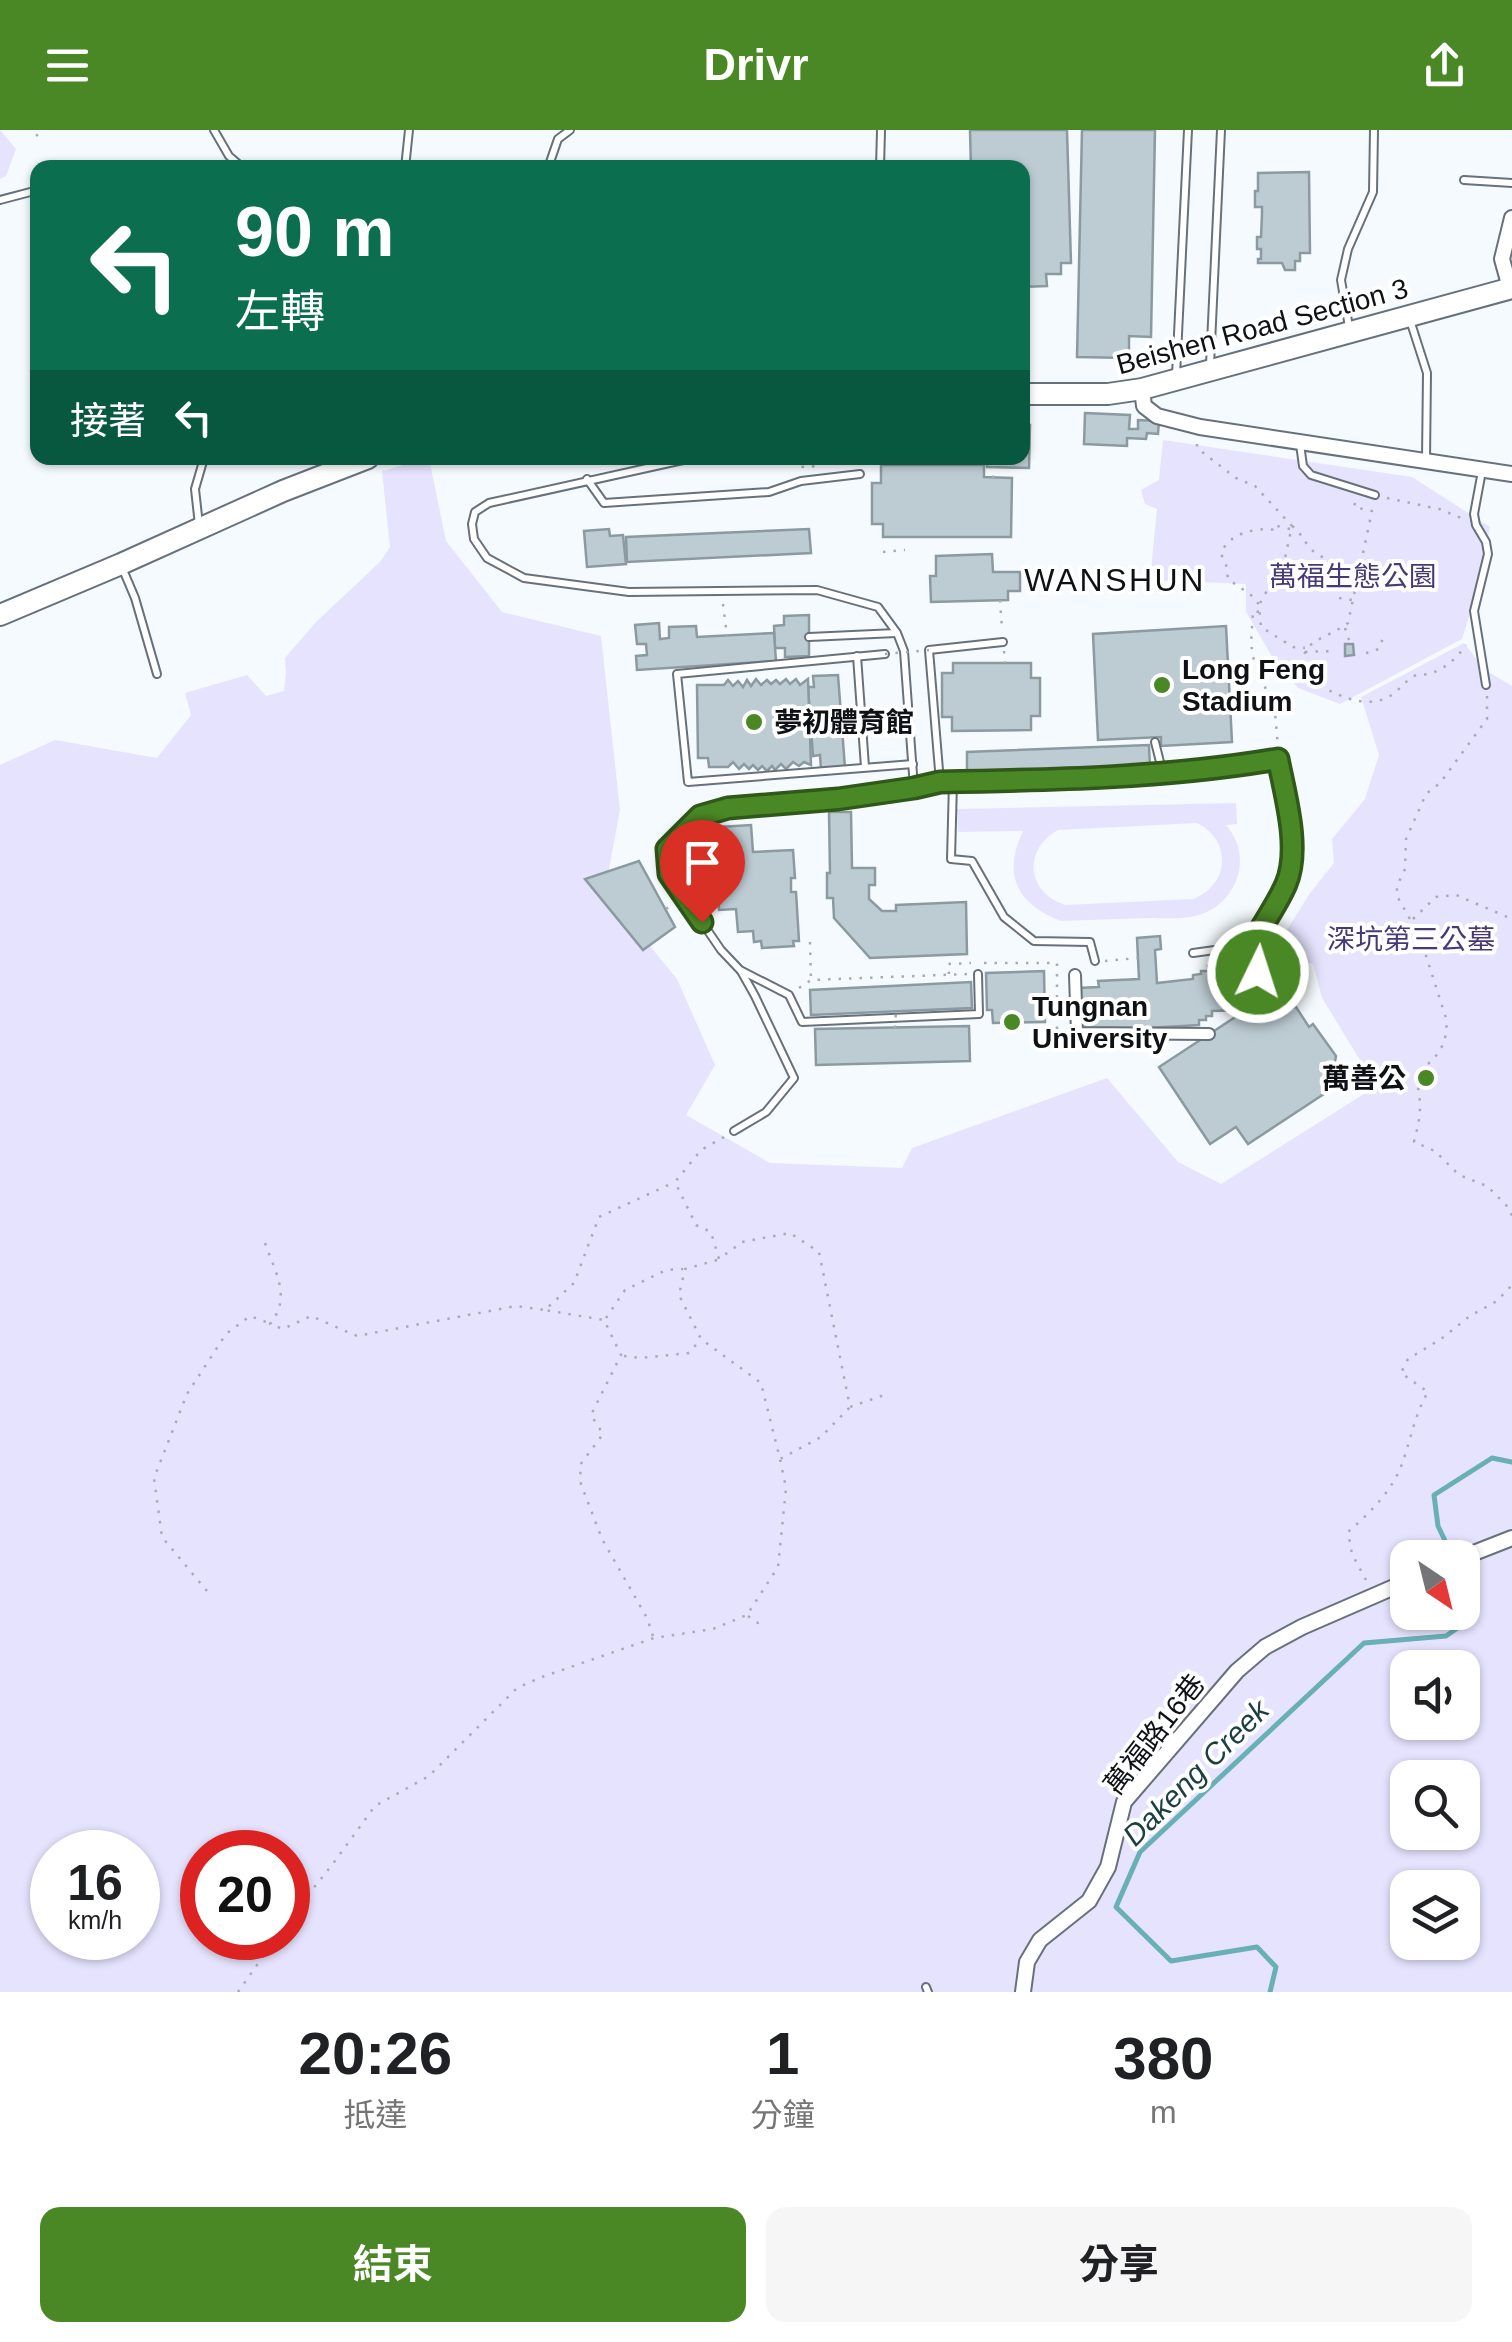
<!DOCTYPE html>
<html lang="zh-TW">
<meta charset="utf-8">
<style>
body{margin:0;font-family:Helvetica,"Noto Sans TC",sans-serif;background:#f6f6f6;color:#202124;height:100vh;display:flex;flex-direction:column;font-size:38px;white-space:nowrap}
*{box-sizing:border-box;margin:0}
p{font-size:32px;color:#757577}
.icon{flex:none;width:55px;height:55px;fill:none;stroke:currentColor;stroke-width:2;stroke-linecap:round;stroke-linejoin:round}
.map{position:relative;height:1862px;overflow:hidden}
.details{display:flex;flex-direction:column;background:#fff;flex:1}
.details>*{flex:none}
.hud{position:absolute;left:30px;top:30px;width:1000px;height:305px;border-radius:20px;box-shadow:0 2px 8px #0004;background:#0b6e4f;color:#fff;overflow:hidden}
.needle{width:65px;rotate:145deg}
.buttons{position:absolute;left:1390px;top:1410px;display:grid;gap:20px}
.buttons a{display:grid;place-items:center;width:90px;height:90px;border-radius:20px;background:#fff;box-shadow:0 2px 8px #0004;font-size:50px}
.speed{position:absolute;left:30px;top:1700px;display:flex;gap:20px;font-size:50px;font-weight:700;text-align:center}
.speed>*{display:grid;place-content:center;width:130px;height:130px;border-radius:50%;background:#fff;box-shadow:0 2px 8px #0004;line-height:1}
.speed small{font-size:25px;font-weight:400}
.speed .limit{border:15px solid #d22;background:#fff;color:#111}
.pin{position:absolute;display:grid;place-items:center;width:85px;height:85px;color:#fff;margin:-102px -42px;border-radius:50% 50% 50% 0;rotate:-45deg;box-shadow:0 0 10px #0007}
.pin .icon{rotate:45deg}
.me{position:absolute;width:110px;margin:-55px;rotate:4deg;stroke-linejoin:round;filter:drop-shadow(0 0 8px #0008)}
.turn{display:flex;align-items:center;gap:35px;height:210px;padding:0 40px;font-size:45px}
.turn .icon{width:130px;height:130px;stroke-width:2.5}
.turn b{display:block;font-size:70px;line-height:85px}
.then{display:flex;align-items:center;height:95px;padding:0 40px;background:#0003;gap:20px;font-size:38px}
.eta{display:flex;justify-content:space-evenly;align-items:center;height:170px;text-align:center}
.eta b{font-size:60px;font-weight:700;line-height:70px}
.primary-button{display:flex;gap:20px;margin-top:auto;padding:20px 40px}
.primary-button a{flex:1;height:115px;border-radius:20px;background:#4a8725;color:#fff;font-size:40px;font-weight:700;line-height:115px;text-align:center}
.primary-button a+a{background:#f6f6f6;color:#202124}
header{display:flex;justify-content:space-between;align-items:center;height:130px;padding:0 40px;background:#4a8725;color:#fff;font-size:45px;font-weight:700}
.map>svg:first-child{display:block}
</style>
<header><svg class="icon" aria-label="menu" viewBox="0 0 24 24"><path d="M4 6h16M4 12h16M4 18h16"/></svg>Drivr<svg class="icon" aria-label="share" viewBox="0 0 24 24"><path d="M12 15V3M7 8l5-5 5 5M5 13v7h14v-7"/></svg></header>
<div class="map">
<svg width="1512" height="1862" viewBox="0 0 1512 1862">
<rect width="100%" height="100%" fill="#f5fafe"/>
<!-- green -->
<g fill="#e6e3fe" fill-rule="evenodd">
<polygon points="0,0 16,19 6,46 0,49"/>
<polygon points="1163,310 1412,347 1490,397 1481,448 1462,509 1340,574 1298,558 1274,530 1246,482 1246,454 1150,450 1157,379 1145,374 1141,360 1159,350"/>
<path d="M 429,328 L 446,411 L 502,482 L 601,506 L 620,680 L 605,761 L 677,849 L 715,935 L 686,985 L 770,1033 L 902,1038 L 912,1018 L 1107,948 L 1178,1032 L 1221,1054 L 1375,957 L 1379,961 L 1322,868 L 1313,834 L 1294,829 L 1275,819 L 1310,763 L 1334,733 L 1332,709 L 1365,669 L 1379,625 L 1361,567 L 1464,513 L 1485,540 L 1512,556 L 1512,1862 L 0,1862 L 0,635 L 55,610 L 157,628 L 191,585 L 185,563 L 247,545 L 266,566 L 284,561 L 286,543 L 285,528 L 317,491 L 380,432 L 390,417 L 382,341 ZM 1408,1428 L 1462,1428 L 1462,1482 L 1408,1482 ZM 1408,1538 L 1462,1538 L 1462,1592 L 1408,1592 ZM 1408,1648 L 1462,1648 L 1462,1702 L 1408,1702 ZM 52,1722 L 138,1722 L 138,1808 L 52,1808 ZM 202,1722 L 288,1722 L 288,1808 L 202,1808 ZM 1408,1758 L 1462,1758 L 1462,1812 L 1408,1812 Z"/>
<path d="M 1236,673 L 1237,694 L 1226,695 C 1238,709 1243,726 1238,745 C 1233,763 1219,778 1202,784 C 1185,790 1165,788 1148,788 C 1119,789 1090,790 1061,791 C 1017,774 1002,745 1023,701 L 958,702 L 957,679 ZM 1197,693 C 1232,710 1230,755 1193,769 L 1065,775 C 1026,762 1023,719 1058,700 Z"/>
</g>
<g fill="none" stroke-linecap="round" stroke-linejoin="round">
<!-- stream -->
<g stroke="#69b0b6" stroke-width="5">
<polyline points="1449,1419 1438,1396 1434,1365 1492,1328 1512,1332"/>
<polyline points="1270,1862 1276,1837 1257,1817 1171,1831 1116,1777 1140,1722 1364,1513 1446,1506 1476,1485 1463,1445"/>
</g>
</g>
<!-- building -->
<g fill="#bdccd3" stroke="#8b9aa0" stroke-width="2.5">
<polygon points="970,0 1067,0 1071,133 1061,133 1061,144 1046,144 1047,156 1022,157 1022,38 971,38"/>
<polygon points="1082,0 1155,0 1151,207 1129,206 1129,228 1077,227"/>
<polygon points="1309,42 1310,123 1300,123 1300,131 1295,131 1295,140 1285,140 1282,133 1258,133 1258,129 1261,129 1261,119 1257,119 1257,107 1261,107 1262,84 1262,77 1255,77 1255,61 1258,61 1258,43"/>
<polygon points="1085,283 1130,285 1129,299 1138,299 1138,290 1159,291 1158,304 1147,303 1146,309 1127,308 1127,316 1084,314"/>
<polygon points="1022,295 1030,295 1029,338 987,337 987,328 1022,328"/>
<polygon points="881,335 984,335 984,347 1012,348 1011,407 883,407 883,394 872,394 872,353 881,353"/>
<polygon points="609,399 610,406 623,405 626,434 587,437 584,401"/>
<polygon points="809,399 811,423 627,432 626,407"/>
<polygon points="992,424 993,442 1020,442 1020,461 1008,461 1008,470 931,472 930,446 936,446 936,426"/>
<polygon points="809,485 809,526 785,527 785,518 775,518 774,496 784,495 784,486"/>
<polygon points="659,493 660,509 669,508 669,497 696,496 697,507 774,503 776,531 637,540 636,526 647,525 646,514 637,514 635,495"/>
<polygon points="1226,496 1232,612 1161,616 1161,607 1098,610 1093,504"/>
<polygon points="1345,514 1353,514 1354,525 1345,526"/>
<polygon points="953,533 1031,533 1031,548 1040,548 1040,586 1031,586 1031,600 952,601 952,587 942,587 942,543 953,543"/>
<polygon points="838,545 845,638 821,640 820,625 813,626 808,557 814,557 813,546"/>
<polygon points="756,549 761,555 767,550 771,554 776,550 780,554 786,549 790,554 796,549 800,555 808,549 811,635 804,632 799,636 793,632 786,639 781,634 775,640 772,636 767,641 762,636 758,640 753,635 749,639 744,634 739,639 733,632 728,637 709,637 708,628 698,628 697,555 724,555 728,550 733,556 738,551 743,557 747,550 751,556"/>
<polygon points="1149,615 1150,638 967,645 967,622"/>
<polygon points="829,682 851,682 852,738 875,738 875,755 869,755 869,769 882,781 896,781 896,775 966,772 967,824 870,828 834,788 833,768 827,768 827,743 830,743"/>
<polygon points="751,695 753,722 793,720 795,748 791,748 791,762 796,762 799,811 793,811 794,816 762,818 761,811 754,812 753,801 738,802 736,779 719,780 718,757 703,758 702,698"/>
<polygon points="639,731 675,797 643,820 585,749"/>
<polygon points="1160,806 1161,819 1155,820 1157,853 1193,849 1193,845 1201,844 1201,841 1209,841 1208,836 1215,836 1215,831 1223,831 1223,838 1243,837 1244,880 1212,881 1212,886 1206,886 1206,890 1199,890 1199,895 1080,902 1077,858 1099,857 1098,851 1139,849 1137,808"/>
<polygon points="1044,841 1045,892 993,893 992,880 987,880 986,843"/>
<polygon points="971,852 972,878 811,885 810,860"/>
<polygon points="1272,863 1278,878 1296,877 1309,897 1313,894 1336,926 1330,960 1248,1014 1236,997 1210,1014 1159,937"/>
<polygon points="969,896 970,931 816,935 815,899"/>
</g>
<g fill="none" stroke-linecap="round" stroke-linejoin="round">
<!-- service casing -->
<g stroke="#67717b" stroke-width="10">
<g id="service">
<polyline points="214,0 229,26 243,38"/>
<polyline points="405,38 409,0"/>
<polyline points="548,38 558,9 570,0"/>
<polyline points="880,38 881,0"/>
<polyline points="1464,50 1512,53"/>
<polyline points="0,70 38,60"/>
<polyline points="1410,190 1427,243 1426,330"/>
<polyline points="1349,197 1341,150 1348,119 1373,62 1374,0"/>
<polyline points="1210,235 1221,0"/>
<polyline points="1176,245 1188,0"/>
<polyline points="1300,314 1303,336 1311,345 1375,365"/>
<polyline points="692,328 489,373 475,382 472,394 474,409 487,428 524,448 629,462 817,460 878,477 897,503 904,521 914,658 838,669 728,678 700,686 667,719 669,744 721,820 740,840 789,865 802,892 979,884 978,844"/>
<polyline points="1482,341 1474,384 1476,395 1486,412 1488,424 1474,481 1486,555"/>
<polyline points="587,349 604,373 769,362 801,351 860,344"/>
<polyline points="199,395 195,359 204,328"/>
<polyline points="121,435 135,468 157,544"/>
<polyline points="809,507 896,503"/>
<polyline points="885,524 677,544 688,652 913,634"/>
<polyline points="857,526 865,637"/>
<polyline points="1155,612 1163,644"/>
<polyline points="940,652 929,520 1003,512"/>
<polyline points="953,652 951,729 972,731 1004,787 1034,811 1090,812 1095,831"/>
<path d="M 914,658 L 940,652 L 1163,644 L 1208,641 L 1278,629 C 1285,665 1302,719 1286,754 C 1277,775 1262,795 1251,815 L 1258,842 L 1260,872"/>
<polyline points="1193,823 1251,815"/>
<polyline points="734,1001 766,982 794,948 755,866 741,841"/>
<polyline points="926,1857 928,1862"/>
</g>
</g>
<!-- pedestrian casing -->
<g stroke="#67717b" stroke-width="14">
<polyline id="pedestrian" points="1075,845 1077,903 1209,904"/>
</g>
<!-- minor casing -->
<g stroke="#67717b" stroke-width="18">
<g id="minor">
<polyline points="1510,158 1502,129 1512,88"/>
<polyline points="1142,259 1144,276 1157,286 1200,297 1512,344"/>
<polyline points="1461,1428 1512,1408"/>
<polyline points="1023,1862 1027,1832 1040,1810 1089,1771 1108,1737 1124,1672 1237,1541 1265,1517 1302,1497 1408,1451"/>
</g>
</g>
<!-- secondary casing -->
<g stroke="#67717b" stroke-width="24">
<g id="secondary">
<polyline points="1022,264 1108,264 1142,259 1512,158"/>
<polyline points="0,485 121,434 283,361 368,328"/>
</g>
</g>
<!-- path -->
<g stroke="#a8acb0" stroke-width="2.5" stroke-dasharray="2.5 8" stroke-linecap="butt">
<polyline points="36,6 43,0"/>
<polyline points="1197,314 1197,318 1236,348 1255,356 1292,396 1285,428 1259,475"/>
<polyline points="799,328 800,337 820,336"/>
<polyline points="993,348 994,337"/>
<polyline points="1387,368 1439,379 1461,388"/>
<path d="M 1355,373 L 1354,377 L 1372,381 L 1348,493 C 1325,511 1290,510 1309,550 C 1331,561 1363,582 1390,566 C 1399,561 1405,551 1414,546 C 1419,544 1424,545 1429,544 C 1445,539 1457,528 1466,515"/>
<path d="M 1292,396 C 1300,402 1303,409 1309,417 C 1321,431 1341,433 1358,437"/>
<path d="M 1290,399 L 1277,396 L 1277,400 C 1256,397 1228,403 1221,424 L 1226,434 L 1228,449 L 1255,468 L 1259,475 L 1261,497 L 1293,517 L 1305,518"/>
<polyline points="883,422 905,420"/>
<polyline points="1339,468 1352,470"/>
<polyline points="1000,470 1002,499"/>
<polyline points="723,474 727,506"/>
<polyline points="1259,482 1253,481 1251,513 1253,527 1275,582 1278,617"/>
<polyline points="1345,498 1349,510"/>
<polyline points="1004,521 1005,533"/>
<polyline points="1305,522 1332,521"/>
<polyline points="1366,523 1372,522 1380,518 1384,503"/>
<path d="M 1487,566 L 1487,589 L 1440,653 L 1426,664 L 1406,709 L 1405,739 L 1397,756 L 1397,766 L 1420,807 L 1446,888 C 1449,912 1438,929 1418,941 C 1416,953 1420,964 1420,976 C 1420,989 1417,1000 1414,1012 L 1435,1021 L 1459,1045 L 1487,1056 L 1509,1078 L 1512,1086"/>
<polyline points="666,779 675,773"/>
<polyline points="1413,789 1436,767 1456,765 1512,789"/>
<polyline points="810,812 811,850"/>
<polyline points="1105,831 1138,828"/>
<polyline points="984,833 1057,833 1057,903 1065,903"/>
<polyline points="949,844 948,834 971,833"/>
<polyline points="799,858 811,850 968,844"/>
<polyline points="724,1007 701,1020 675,1052 696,1095 711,1102 719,1129 742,1112 790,1103 819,1122 850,1277 887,1264"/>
<path d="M 265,1113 C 275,1142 292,1167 270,1194 L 283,1199 L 311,1186 L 357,1206 L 516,1176 L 544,1180"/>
<polyline points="717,1130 685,1139 679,1165 701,1209 761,1253 780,1329 821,1307 850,1277"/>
<polyline points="606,1188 625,1160 666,1140 683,1139"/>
<polyline points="624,1226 641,1228 689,1223 700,1210"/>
<path d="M 1366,1450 L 1352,1424 L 1348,1402 C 1370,1383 1394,1359 1403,1331 C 1411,1308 1415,1284 1428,1262 L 1401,1243 L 1408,1229 L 1441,1209 L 1470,1186 L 1497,1171 L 1512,1155"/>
<polyline points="207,1461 162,1407 154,1348 187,1264 226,1204 250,1186 269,1193"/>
<polyline points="748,1486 758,1493 762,1491"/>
<polyline points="653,1506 647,1488 602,1409 581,1354 580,1335 603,1304 591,1285 621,1225 604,1190 545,1180 574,1153 599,1087 675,1052"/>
<polyline points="288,1790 332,1735 375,1676 429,1646 517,1558 542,1547 654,1508 713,1499 747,1485 778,1437 786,1358 780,1329"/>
<polyline points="238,1862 276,1808"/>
</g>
<!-- service -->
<use href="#service" stroke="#fff" stroke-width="6"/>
<!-- pedestrian -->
<use href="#pedestrian" stroke="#fff" stroke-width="10"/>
<!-- minor -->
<use href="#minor" stroke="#fff" stroke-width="14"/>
<!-- secondary -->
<use href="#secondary" stroke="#fff" stroke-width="20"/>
<!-- path-bridge -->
<g stroke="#a8acb0" stroke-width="2.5" stroke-dasharray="2.5 8" stroke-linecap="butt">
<polyline points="885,524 929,520"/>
<polyline points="895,898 896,881"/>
</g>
</g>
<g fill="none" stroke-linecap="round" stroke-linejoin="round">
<!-- route casing -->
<g stroke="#305818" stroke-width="25">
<path id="route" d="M 702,792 L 669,744 L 667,719 L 700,686 L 728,678 L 838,669 L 914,658 L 940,652 C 1053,650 1166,648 1278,629 C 1285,665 1301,719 1286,754 C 1277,775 1262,795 1251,816 L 1258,842"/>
</g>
<!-- route -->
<use href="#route" stroke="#4a8725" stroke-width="18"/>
</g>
<!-- markers -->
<g fill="#4a8725" stroke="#fff" stroke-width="4">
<circle cx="1162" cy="555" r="10"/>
<circle cx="754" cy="592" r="10"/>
<circle cx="1012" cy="892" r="10"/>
<circle cx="1426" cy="948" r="10"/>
</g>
<g text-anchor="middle" stroke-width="8" stroke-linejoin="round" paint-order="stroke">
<!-- street labels -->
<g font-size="28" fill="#0e1216" stroke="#fff">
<text transform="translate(1262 196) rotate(-15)" y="10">Beishen Road Section 3</text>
<text transform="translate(1154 1604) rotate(-52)" y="10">萬福路16巷</text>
</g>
<!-- park labels -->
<g font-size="28" fill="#473977" stroke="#fff">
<text x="1353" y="456">萬福生態公園</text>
<text x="1411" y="819">深坑第三公墓</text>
</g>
<!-- poi labels -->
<g font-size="28" font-weight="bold" fill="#0e1216" stroke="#fff" text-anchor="start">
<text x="1182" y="549">Long Feng<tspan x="1182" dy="32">Stadium</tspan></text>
<text x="774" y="602">夢初體育館</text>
<text x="1032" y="886">Tungnan<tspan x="1032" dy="32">University</tspan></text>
<text x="1406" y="958" text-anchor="end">萬善公</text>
</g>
<!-- water labels -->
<g font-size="30" font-style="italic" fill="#1b3e41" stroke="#fff">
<text transform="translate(1196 1643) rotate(-45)" y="10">Dakeng Creek</text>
</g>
<!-- quarter labels -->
<g font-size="32" letter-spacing="2.5" fill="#0e1216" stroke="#fff">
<text x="1115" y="461">WANSHUN</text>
</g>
</g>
</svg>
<div class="buttons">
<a><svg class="needle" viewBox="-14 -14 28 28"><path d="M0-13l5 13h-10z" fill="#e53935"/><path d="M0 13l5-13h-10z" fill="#757577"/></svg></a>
<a><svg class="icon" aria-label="sound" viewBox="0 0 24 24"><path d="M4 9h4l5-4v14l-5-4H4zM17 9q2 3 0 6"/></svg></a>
<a><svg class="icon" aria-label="search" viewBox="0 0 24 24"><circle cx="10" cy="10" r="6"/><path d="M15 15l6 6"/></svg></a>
<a><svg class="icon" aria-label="layers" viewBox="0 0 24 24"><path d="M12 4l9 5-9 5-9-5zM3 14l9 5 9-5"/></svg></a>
</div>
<div class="speed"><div>16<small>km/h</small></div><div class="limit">20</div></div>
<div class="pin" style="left:702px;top:792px;background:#d93025"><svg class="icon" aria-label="arrive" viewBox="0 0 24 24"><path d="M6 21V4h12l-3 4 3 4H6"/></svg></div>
<svg class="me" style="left:1258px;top:842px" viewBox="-20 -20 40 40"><circle r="17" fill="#4a8725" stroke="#fff" stroke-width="3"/><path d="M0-11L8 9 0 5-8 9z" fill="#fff"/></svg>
<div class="hud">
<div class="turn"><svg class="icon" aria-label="left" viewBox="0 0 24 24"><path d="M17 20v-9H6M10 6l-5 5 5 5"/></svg><div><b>90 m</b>左轉</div></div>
<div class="then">接著<svg class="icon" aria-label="left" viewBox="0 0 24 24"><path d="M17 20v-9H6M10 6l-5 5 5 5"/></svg></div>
</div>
</div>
<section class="details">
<div class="eta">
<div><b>20:26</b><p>抵達</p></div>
<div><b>1</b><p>分鐘</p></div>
<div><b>380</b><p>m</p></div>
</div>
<div class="primary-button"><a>結束</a><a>分享</a></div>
</section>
